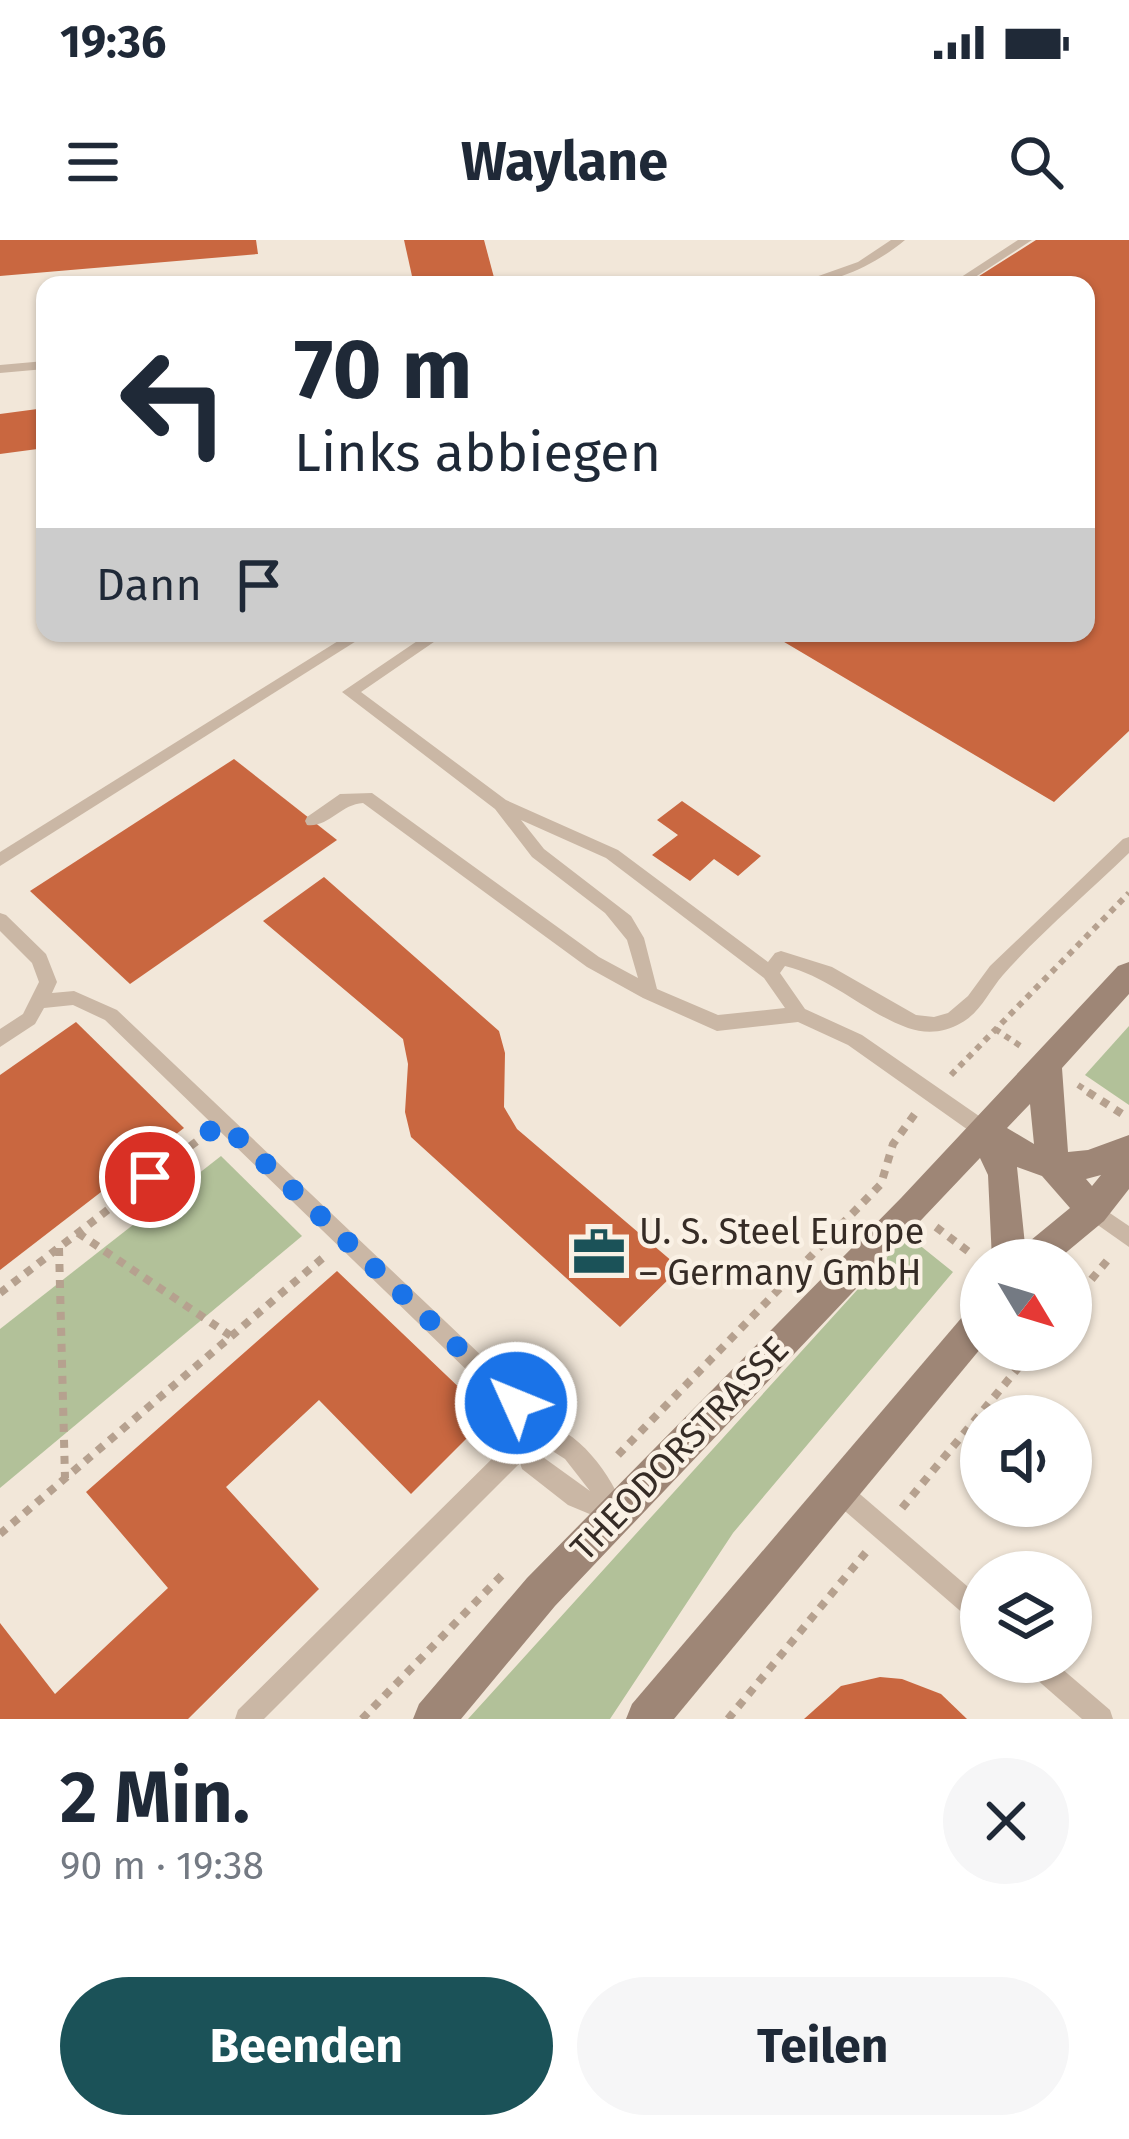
<!DOCTYPE html>
<html lang="de">
<meta charset="utf-8">
<style>
body{margin:0;font-family:"Fira Sans",sans-serif;background:#f6f6f7;color:#1f2937;height:100vh;display:flex;flex-direction:column;font-size:45px;white-space:nowrap}
*{box-sizing:border-box;margin:0}
p{font-size:39px;color:#747a83}
.icon{flex:none;width:66px;height:66px;fill:none;stroke:currentColor;stroke-width:2;stroke-linecap:round;stroke-linejoin:round}
.map{position:relative;height:1479px;overflow:hidden}
.drawer{display:flex;flex-direction:column;background:#fff;flex:1}
.drawer>*{flex:none}
.hud{position:absolute;left:36px;top:36px;width:1059px;height:366px;border-radius:24px;box-shadow:0 3px 9px #0004;background:#fff;color:#1f2937;overflow:hidden}
.needle{width:78px;rotate:128deg}
.controls{position:absolute;left:960px;top:999px;display:grid;gap:24px}
.controls a{display:grid;place-items:center;width:132px;height:132px;border-radius:50%;background:#fff;box-shadow:0 3px 9px #0004;font-size:60px}
.pin{position:absolute;display:grid;place-items:center;width:102px;height:102px;color:#fff;margin:-51px;border:6px solid #fff;border-radius:50%;box-shadow:0 3px 12px #0007}
.me{position:absolute;width:132px;margin:-66px;rotate:314deg;stroke-linejoin:round;filter:drop-shadow(0 0 9px #0008)}
.turn{display:flex;align-items:center;gap:42px;height:252px;padding:0 60px;font-size:54px}
.turn .icon{width:156px;height:156px;stroke-width:2.5}
.turn b{display:block;font-size:84px;line-height:102px}
.then{display:flex;align-items:center;height:114px;padding:0 60px;background:#0003;gap:24px;font-size:45px}
.round{display:grid;place-items:center;flex:none;width:126px;height:126px;border-radius:63px;background:#f6f6f7}
.summary{display:flex;align-items:center;justify-content:space-between;height:204px;padding:0 60px}
h1{font-size:72px;font-weight:700;line-height:90px}
.button{display:flex;gap:24px;margin-top:auto;padding:24px 60px}
.button a{flex:1;height:138px;border-radius:72px;background:#1b5258;color:#fff;font-size:48px;font-weight:700;line-height:138px;text-align:center}
.button a+a{background:#f6f6f7;color:#1f2937}
.status{display:flex;justify-content:space-between;align-items:center;height:84px;padding:0 60px;background:#fff;direction:ltr}
.status svg{height:33px;fill:currentColor}
header{display:flex;justify-content:space-between;align-items:center;height:156px;padding:0 60px;background:#fff;font-size:54px;font-weight:700}
.map>svg:first-child{display:block}
</style>
<div class="status"><b>19:36</b><svg viewBox="0 0 49 12"><path d="M0 12V9h3v3zM5 12V6h3v6zM10 12V3h3v9zM15 12V0h3v12zM26 1h20v11H26zM47 4h2v5h-2z"/></svg></div>
<header><svg class="icon" aria-label="menu" viewBox="0 0 24 24"><path d="M4 6h16M4 12h16M4 18h16"/></svg>Waylane<svg class="icon" aria-label="search" viewBox="0 0 24 24"><circle cx="10" cy="10" r="6"/><path d="M15 15l6 6"/></svg></header>
<div class="map">
<svg width="1129" height="1479" viewBox="0 0 1129 1479">
<rect width="100%" height="100%" fill="#f2e7d9"/>
<!-- green -->
<g fill="#b2c199">
<polygon points="1129,786 1129,865 1085,835"/>
<polygon points="221,916 302,996 0,1248 0,1089"/>
<polygon points="907,995 953,1032 733,1293 610,1479 468,1479"/>
</g>
<!-- building -->
<g fill="#c96740">
<polygon points="0,0 256,0 258,14 0,36"/>
<polygon points="404,0 484,0 496,45 414,45"/>
<polygon points="1036,0 1129,0 1129,491 1054,562 769,393 1086,393 1086,45 965,45"/>
<polygon points="45,168 45,208 0,214 0,174"/>
<polygon points="234,519 337,600 130,744 30,651"/>
<polygon points="682,561 761,616 738,636 714,619 690,641 652,615 678,595 657,580"/>
<polygon points="324,637 499,791 505,813 504,867 517,889 680,1028 620,1087 411,897 405,872 408,824 403,799 263,681"/>
<polygon points="76,782 184,888 0,1030 0,835"/>
<polygon points="337,1031 489,1176 411,1254 319,1160 226,1247 319,1349 188,1479 0,1479 0,1383 55,1454 168,1348 86,1252"/>
<polygon points="880,1437 902,1439 941,1454 967,1479 804,1479 841,1446"/>
</g>
<g fill="none" stroke-linecap="round" stroke-linejoin="round">
<!-- path-far1 -->
<g stroke="#b6a18f" stroke-width="6" stroke-dasharray="6 6" stroke-linecap="butt">
<polyline points="995,789 1022,807"/>
<polyline points="951,835 1129,653"/>
<polyline points="1078,845 1093,855"/>
</g>
<!-- path -->
<g stroke="#b6a18f" stroke-width="8" stroke-dasharray="8 8" stroke-linecap="butt">
<polyline points="1088,852 1127,877"/>
<polyline points="936,987 973,1015"/>
<polyline points="78,993 231,1096"/>
<polyline points="59,1008 65,1238"/>
<polyline points="0,1053 201,898"/>
<polyline points="1071,1064 1111,1016"/>
<polyline points="618,1215 881,944 893,904 917,871"/>
<polyline points="902,1268 1033,1110"/>
<polyline points="0,1294 325,1016"/>
<polyline points="362,1479 505,1332"/>
<polyline points="728,1479 867,1311"/>
</g>
<!-- lane -->
<g fill="#cab7a5" fill-rule="evenodd">
<path d="M 891,0 L 905,0 C 875,25 833,45 793,45 L 858,22 Z"/>
<polygon points="1018,0 1032,0 963,45 949,45"/>
<polygon points="45,121 45,129 0,133 0,125"/>
<polygon points="351,393 369,393 0,626 0,612"/>
<path d="M 429,393 L 447,393 L 361,452 L 506,560 L 618,610 L 768,722 L 775,713 L 781,711 L 832,727 L 916,775 L 934,777 L 948,773 L 968,756 L 990,726 L 1123,599 L 1129,597 L 1129,613 C 1088,653 1041,692 1003,735 C 989,751 981,772 961,783 C 945,793 925,794 908,788 C 864,772 832,738 785,726 L 780,733 L 805,769 L 862,795 L 992,885 L 995,891 L 992,897 L 985,899 L 978,897 L 848,805 L 798,782 L 717,791 L 643,758 L 587,727 L 363,563 C 341,564 328,588 307,585 L 305,581 L 307,577 L 340,554 L 372,553 L 599,717 L 638,738 L 627,700 L 605,673 L 532,617 L 495,569 L 342,452 ZM 521,580 L 606,618 L 764,738 L 785,768 L 718,775 L 657,749 L 644,698 L 631,676 L 544,609 Z"/>
<path d="M 0,673 L 6,675 L 46,714 L 57,742 L 52,753 L 74,751 L 117,770 L 524,1156 L 535,1181 C 580,1188 610,1234 627,1274 L 624,1282 L 616,1285 L 568,1265 L 522,1229 L 520,1223 L 264,1479 L 235,1479 L 238,1470 L 515,1196 L 508,1170 L 105,780 L 73,765 L 44,768 L 35,784 L 0,807 L 0,789 L 23,774 L 39,742 L 32,723 L 0,691 ZM 540,1203 L 565,1219 L 590,1251 L 540,1215 Z"/>
<polygon points="1092,961 1129,986 1129,1007 1085,976 1082,970 1085,964"/>
<polygon points="839,1240 847,1243 981,1358 981,1386 973,1382 831,1259 828,1251 831,1243"/>
<polygon points="1024,1422 1054,1422 1110,1470 1113,1479 1082,1479 1027,1431"/>
</g>
<!-- secondary -->
<g fill="#9e8676" fill-rule="evenodd">
<path d="M 1129,722 L 1129,754 L 1062,828 L 1068,912 L 1088,910 L 1129,895 L 1129,949 L 1104,981 L 1057,1020 L 992,1020 L 988,935 L 980,918 L 555,1366 L 461,1479 L 413,1479 L 419,1464 L 527,1338 L 901,958 L 1118,726 ZM 1030,864 L 1034,904 L 1007,888 ZM 1017,927 L 1042,936 L 1070,968 L 1025,1005 ZM 1101,935 L 1092,946 L 1086,939 Z"/>
<polygon points="981,1065 981,1108 674,1479 626,1479 632,1464 969,1069"/>
</g>
</g>
<g fill="none" stroke-linecap="round" stroke-linejoin="round">
<!-- route -->
<polyline stroke="#1a73e8" stroke-width="21" stroke-dasharray="0 37.8" points="150,937 222,882 516,1163"/>
</g>
<!-- icons -->
<defs>
<g id="office-bare" transform="scale(4.14)"><path d="M-6-3h4V-5.5h4V-3h4V5H-6ZM-1-4.5V-3h2v-1.5ZM-6 0V1H6V0Z" fill="#1b5258" stroke="#faf1e5" stroke-width="2.5" paint-order="stroke"/></g>
</defs>
<g fill-rule="evenodd">
<use href="#office-bare" x="599" y="1012"/>
</g>
<g text-anchor="middle" stroke-width="9" stroke-linejoin="round" paint-order="stroke">
<!-- poi labels -->
<g font-size="36" fill="#362c26" stroke="#faf1e5" text-anchor="start">
<text x="639" y="1004">U. S. Steel Europe<tspan x="639" dy="41">– Germany GmbH</tspan></text>
</g>
<!-- street labels -->
<g font-size="36" fill="#362c26" stroke="#faf1e5">
<text transform="translate(679 1208) rotate(-46)" y="13">THEODORSTRASSE</text>
</g>
</g>
</svg>
<div class="controls">
<a><svg class="needle" viewBox="-14 -14 28 28"><path d="M0-13l5 13h-10z" fill="#e53935"/><path d="M0 13l5-13h-10z" fill="#747a83"/></svg></a>
<a><svg class="icon" aria-label="sound" viewBox="0 0 24 24"><path d="M4 9h4l5-4v14l-5-4H4zM17 9q2 3 0 6"/></svg></a>
<a><svg class="icon" aria-label="layers" viewBox="0 0 24 24"><path d="M12 4l9 5-9 5-9-5zM3 14l9 5 9-5"/></svg></a>
</div>
<div class="pin" style="left:150px;top:937px;background:#d93025"><svg class="icon" aria-label="arrive" viewBox="0 0 24 24"><path d="M6 21V4h12l-3 4 3 4H6"/></svg></div>
<svg class="me" style="left:516px;top:1163px" viewBox="-20 -20 40 40"><circle r="17" fill="#1a73e8" stroke="#fff" stroke-width="3"/><path d="M0-11L8 9 0 5-8 9z" fill="#fff"/></svg>
<div class="hud">
<div class="turn"><svg class="icon" aria-label="left" viewBox="0 0 24 24"><path d="M17 20v-9H6M10 6l-5 5 5 5"/></svg><div><b>70 m</b>Links abbiegen</div></div>
<div class="then">Dann<svg class="icon" aria-label="arrive" viewBox="0 0 24 24"><path d="M6 21V4h12l-3 4 3 4H6"/></svg></div>
</div>
</div>
<section class="drawer">
<div class="summary"><div><h1>2 Min.</h1><p>90 m · 19:38</p></div><a class="round"><svg class="icon" aria-label="close" viewBox="0 0 24 24"><path d="M6 6l12 12M18 6L6 18"/></svg></a></div>
<div class="button"><a>Beenden</a><a>Teilen</a></div>
</section>
